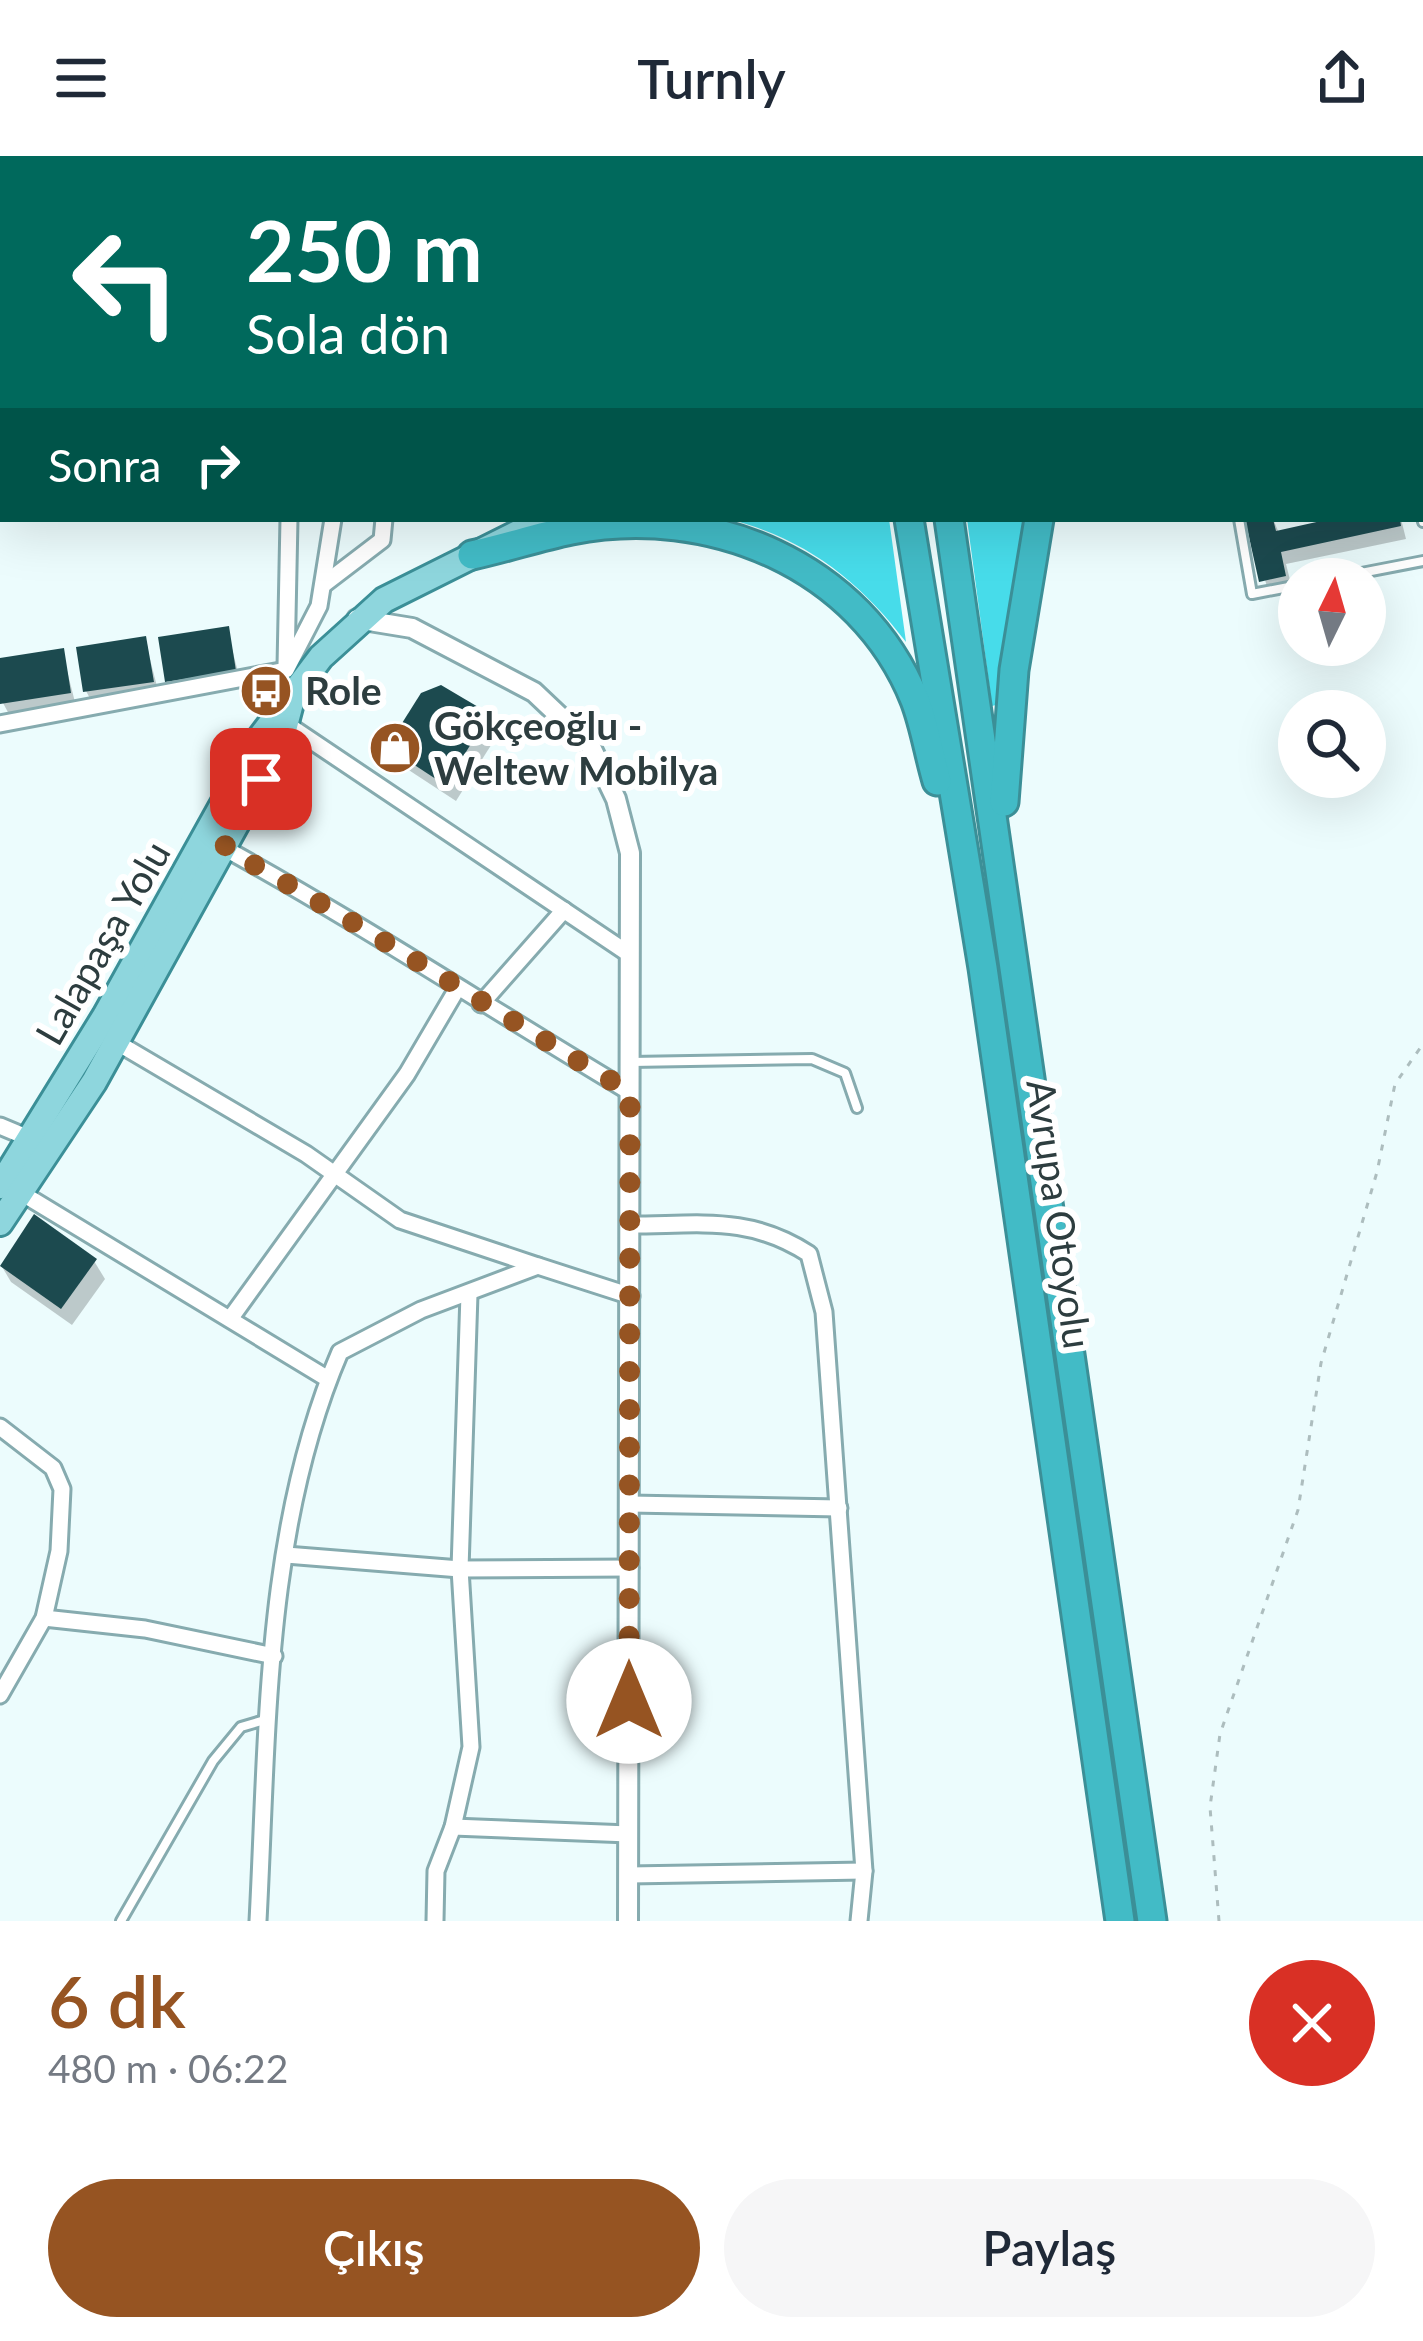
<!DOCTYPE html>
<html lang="tr">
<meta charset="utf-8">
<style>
body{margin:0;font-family:Lato,sans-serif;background:#f6f6f7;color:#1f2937;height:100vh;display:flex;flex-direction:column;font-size:45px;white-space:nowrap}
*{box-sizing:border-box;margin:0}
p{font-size:39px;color:#747a83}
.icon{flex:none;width:66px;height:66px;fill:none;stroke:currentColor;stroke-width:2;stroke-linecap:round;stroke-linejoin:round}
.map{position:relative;height:1765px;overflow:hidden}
.details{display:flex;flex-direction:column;background:#fff;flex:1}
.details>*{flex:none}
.top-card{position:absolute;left:0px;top:0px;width:1425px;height:366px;box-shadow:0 12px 48px #0002;background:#00695c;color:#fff;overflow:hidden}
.needle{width:78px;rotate:5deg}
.tools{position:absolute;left:1278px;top:402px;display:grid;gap:24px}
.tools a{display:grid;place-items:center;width:108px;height:108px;border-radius:50%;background:#fff;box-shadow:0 12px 48px #0002;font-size:60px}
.pin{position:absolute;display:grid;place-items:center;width:102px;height:102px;color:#fff;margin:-51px;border-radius:24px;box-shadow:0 6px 18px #0006}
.me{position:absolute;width:132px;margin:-66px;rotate:0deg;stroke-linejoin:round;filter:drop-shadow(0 0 9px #0008)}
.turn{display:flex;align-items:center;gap:42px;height:252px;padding:0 48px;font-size:54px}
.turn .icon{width:156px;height:156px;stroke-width:2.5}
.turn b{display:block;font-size:84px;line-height:102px}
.then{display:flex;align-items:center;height:114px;padding:0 48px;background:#0003;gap:24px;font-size:45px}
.round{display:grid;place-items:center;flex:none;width:126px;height:126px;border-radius:63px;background:#f6f6f7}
.summary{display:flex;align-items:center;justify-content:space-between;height:204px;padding:0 48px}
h1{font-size:72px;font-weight:600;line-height:90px;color:#965422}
.action{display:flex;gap:24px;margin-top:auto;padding:24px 48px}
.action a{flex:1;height:138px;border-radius:72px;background:#965422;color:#fff;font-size:48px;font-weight:600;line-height:138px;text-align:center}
.action a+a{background:#f6f6f7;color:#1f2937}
header{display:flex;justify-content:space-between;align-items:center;height:156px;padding:0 48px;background:#fff;font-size:54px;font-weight:600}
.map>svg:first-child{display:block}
</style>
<header><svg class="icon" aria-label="menu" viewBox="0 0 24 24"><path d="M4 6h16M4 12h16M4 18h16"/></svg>Turnly<svg class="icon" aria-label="share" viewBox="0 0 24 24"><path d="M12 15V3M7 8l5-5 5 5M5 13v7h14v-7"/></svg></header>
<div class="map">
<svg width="1423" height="1765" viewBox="0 0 1423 1765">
<rect width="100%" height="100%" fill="#ecfcfd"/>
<!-- green -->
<g fill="#47dcea">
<path d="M 729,363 L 889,363 L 906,486 C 859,424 806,383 729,363 Z"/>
<polygon points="967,363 1028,363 1000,548 992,550"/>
</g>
<!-- shadow -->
<g fill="#0003">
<polygon points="1248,363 1273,363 1279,377 1344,363 1401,363 1406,383 1286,408 1292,432 1269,438"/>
<polygon points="227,473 241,528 175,538 168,525"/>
<polygon points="145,484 159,538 93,548 86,535"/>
<polygon points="62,495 76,550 10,560 3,547 0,505"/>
<polygon points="488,560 498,578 456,645 401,609 390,591"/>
<polygon points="94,1105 105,1123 72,1169 11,1126 1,1109"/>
</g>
<!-- building -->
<g fill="#1c4a4f">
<polygon points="1245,363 1273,363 1276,375 1330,363 1400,363 1401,370 1281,396 1286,420 1259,426"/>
<polygon points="229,470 236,515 165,526 158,481"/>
<polygon points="146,480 154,526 83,536 76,491"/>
<polygon points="64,492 71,537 0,548 0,502"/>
<polygon points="441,529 490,558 445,629 387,591 421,537"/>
<polygon points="34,1058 97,1103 61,1153 0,1110"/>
</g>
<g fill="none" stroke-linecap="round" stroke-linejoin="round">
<!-- service casing -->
<g stroke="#86abaf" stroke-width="14">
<g id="service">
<polyline points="1422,117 1423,117"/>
<polyline points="1422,180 1423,180"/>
<polyline points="1422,306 1423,306"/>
<polyline points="1422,361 1423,366"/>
<polyline points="1239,363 1252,438 1299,429"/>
<polyline points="1330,423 1423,405"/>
<polyline points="631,906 812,903 845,917 857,952"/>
<polyline points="121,1765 213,1605 241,1571 268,1563"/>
</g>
</g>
<!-- minor casing -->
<g stroke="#86abaf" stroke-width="21">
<g id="minor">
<polyline points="300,3 300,0"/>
<polyline points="0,61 3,60"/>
<polyline points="323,429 382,384 384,363"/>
<polyline points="286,510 289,363"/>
<polyline points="0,568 286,514 319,450 333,363"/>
<polyline points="288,569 629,798"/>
<path d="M 224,692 C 362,768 494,855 630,936"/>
<polyline points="481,848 564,754"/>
<polyline points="116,886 306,998 400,1064 538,1110"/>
<polyline points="0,970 31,983"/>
<polyline points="23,1038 328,1223"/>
<path d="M 631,1069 C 700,1069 749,1059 809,1098 L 824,1156 L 864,1715 L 859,1765"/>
<polyline points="230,1163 407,918 457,833"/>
<polyline points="0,1271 53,1312 62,1333 59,1395 44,1462 0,1539"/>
<polyline points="630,1348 839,1352"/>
<polyline points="286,1399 460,1413 630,1412"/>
<polyline points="44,1462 145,1473 274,1500"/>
<polyline points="453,1671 629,1678"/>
<polyline points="629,1719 864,1715"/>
<path d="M 258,1765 C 268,1576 264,1373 340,1196 L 421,1154 L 538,1110 L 631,1140"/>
<polyline points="435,1765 436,1715 453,1671 471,1591 460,1413 469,1138"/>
</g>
</g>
<!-- tertiary casing -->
<g stroke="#86abaf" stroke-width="24">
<polyline id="tertiary" points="357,463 412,472 534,536 590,589 616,643 630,697 628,1765"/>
</g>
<!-- primary casing -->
<g stroke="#3b8f97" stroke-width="30">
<g id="primary">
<polyline points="1171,3 1174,0"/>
<polyline points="0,1030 105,860 259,583 321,501 384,444 546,363"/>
<polyline points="0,1067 94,926 280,589 292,543"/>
</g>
</g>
<!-- motorway casing -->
<g stroke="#3b8f97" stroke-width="33">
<g id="motorway">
<polyline points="557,0 557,3"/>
<polyline points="857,0 858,3"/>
<polyline points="895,0 896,3"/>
<polyline points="602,3 602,0"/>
<polyline points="1119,3 1120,0"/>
<polyline points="1145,3 1146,0"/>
<polyline points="1214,3 1216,0"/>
<polyline points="909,363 983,812 1120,1765"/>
<polyline points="949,363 1152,1765"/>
<path d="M 472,399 C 505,392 537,381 571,374 C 709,346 861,409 915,544 C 925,570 929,598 937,625"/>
<polyline points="1004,646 1014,514 1039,363"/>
</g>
</g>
<!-- path -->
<polyline stroke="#adbdbe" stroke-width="3" stroke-dasharray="6 9" stroke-linecap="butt" points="1219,1765 1210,1651 1220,1578 1298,1354 1321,1207 1377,1016 1395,928 1423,888"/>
<!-- service -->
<use href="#service" stroke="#fff" stroke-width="8"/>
<!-- minor -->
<use href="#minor" stroke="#fff" stroke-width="15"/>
<!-- tertiary -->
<use href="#tertiary" stroke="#fff" stroke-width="18"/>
<!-- primary -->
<use href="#primary" stroke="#8ed6dd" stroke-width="24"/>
<!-- motorway -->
<use href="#motorway" stroke="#42bbc6" stroke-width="27"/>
</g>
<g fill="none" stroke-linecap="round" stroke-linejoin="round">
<!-- route -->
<path stroke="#965422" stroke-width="21" stroke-dasharray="0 37.8" d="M 261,623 L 224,692 C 362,768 494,855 630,936 L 629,1545"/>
</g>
<!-- icons -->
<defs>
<g id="bus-disc" transform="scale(2.7)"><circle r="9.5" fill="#965422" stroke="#fff"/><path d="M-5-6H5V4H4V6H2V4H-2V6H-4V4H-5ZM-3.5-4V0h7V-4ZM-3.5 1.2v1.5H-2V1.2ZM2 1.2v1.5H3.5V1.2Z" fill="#fff"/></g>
<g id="shop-disc" transform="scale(2.7)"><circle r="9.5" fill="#965422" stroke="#fff"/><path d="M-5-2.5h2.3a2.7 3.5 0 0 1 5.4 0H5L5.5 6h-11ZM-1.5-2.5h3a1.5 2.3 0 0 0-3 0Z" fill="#fff"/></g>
</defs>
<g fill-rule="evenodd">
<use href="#bus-disc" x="266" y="535"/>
<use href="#shop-disc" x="395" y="592"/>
</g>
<g text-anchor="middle" stroke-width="12" stroke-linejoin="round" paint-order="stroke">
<!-- poi labels -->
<g font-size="39" font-weight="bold" fill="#2d3d3f" stroke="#fff" text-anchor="start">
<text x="305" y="549">Role</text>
<text x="434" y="584">Gökçeoğlu -<tspan x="434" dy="45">Weltew Mobilya</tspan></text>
</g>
<!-- street labels -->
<g font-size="39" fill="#2d3d3f" stroke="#fff">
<text transform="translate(103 787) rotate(-60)" y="14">Lalapaşa Yolu</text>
<text transform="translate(1059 1058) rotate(82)" y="14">Avrupa Otoyolu</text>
</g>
</g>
</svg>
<div class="tools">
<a><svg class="needle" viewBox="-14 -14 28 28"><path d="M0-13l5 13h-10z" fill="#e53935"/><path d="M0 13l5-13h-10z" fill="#747a83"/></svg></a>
<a><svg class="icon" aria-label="search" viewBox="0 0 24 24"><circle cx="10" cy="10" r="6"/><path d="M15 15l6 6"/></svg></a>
</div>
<div class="pin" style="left:261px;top:623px;background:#d93025"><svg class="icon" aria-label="arrive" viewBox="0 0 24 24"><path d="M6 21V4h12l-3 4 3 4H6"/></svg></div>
<svg class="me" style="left:629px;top:1545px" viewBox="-20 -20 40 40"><circle r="19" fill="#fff"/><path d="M0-13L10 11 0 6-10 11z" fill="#965422"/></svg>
<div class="top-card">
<div class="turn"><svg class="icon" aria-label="left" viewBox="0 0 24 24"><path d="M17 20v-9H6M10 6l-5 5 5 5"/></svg><div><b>250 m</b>Sola dön</div></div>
<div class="then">Sonra<svg class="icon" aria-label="right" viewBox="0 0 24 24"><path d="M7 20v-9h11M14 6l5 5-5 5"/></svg></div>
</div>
</div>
<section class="details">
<div class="summary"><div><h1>6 dk</h1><p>480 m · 06:22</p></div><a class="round" style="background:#d93025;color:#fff"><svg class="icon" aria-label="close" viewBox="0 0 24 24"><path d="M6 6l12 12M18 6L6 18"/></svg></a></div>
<div class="action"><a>Çıkış</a><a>Paylaş</a></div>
</section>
